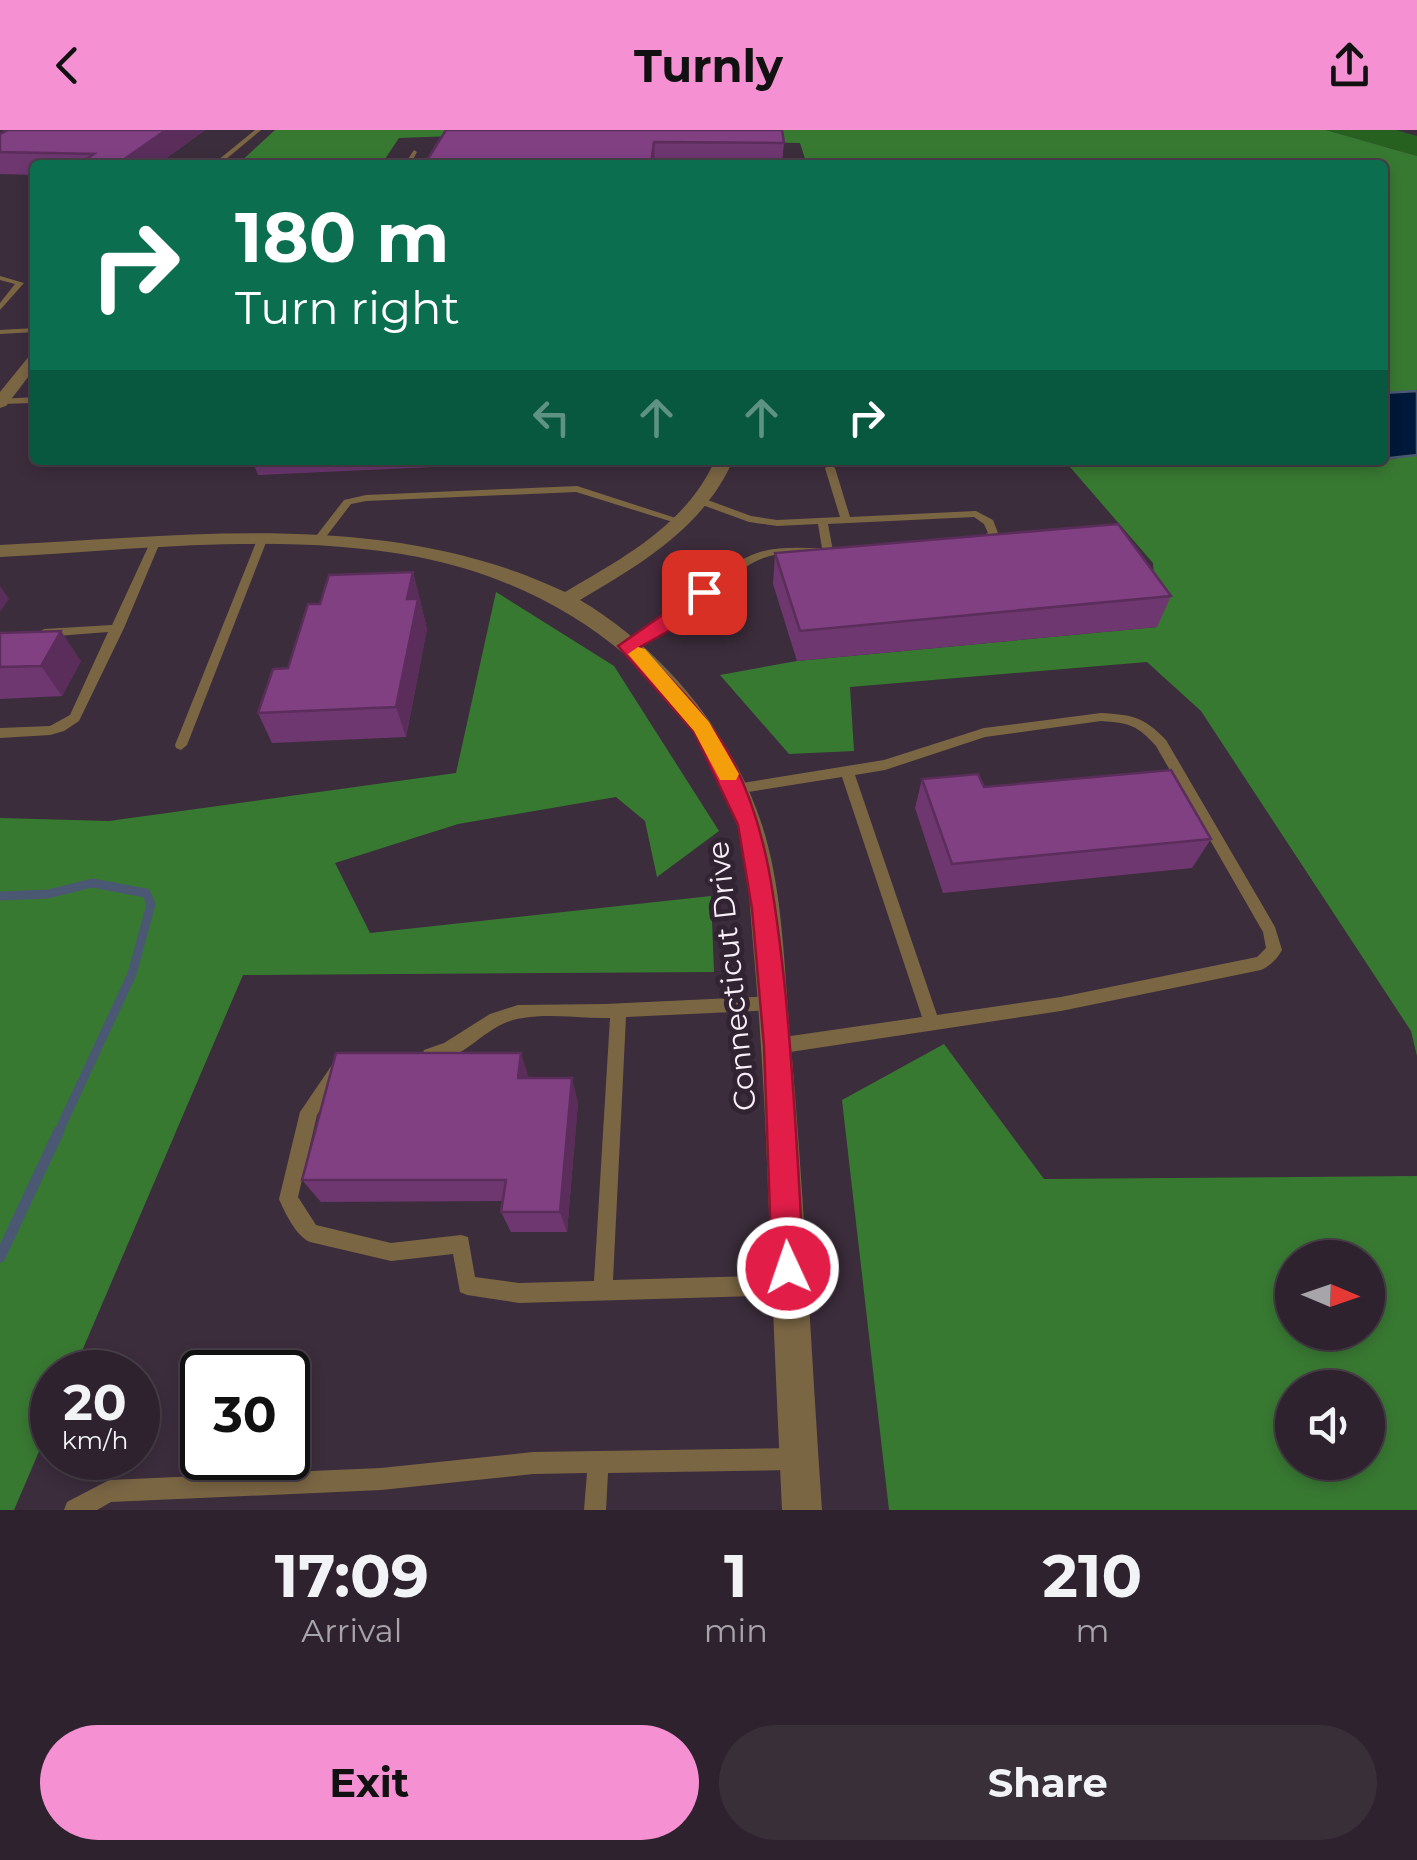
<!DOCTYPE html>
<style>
body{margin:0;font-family:Montserrat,sans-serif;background:#392f39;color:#f1f3f6;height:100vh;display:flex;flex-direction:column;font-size:38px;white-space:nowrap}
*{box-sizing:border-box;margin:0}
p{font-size:32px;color:#a7a4aa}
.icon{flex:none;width:55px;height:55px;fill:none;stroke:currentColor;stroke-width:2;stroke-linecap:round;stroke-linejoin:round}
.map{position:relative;height:1380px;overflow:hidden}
.drawer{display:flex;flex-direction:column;background:#2d222d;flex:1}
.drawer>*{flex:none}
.top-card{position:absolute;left:30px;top:30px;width:1358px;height:305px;border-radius:10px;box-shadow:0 5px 15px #0003,0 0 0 2px #483f49;background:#0b6e4f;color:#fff;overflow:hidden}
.needle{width:65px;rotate:92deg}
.fabs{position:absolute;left:1275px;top:1110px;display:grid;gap:20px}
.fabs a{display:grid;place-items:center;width:110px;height:110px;border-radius:50%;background:#2d222d;box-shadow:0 5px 15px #0003,0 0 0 2px #483f49;font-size:50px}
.speed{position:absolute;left:30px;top:1220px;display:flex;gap:20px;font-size:50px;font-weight:700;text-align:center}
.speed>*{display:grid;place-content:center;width:130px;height:130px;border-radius:50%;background:#2d222d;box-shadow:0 5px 15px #0003,0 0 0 2px #483f49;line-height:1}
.speed small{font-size:25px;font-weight:400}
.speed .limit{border:5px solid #111;border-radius:15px;background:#fff;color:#111}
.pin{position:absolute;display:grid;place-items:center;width:85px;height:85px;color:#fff;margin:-42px;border-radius:20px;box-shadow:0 5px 15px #0006}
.me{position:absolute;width:110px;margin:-55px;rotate:357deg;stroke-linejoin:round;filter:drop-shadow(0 0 8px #0008)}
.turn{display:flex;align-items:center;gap:35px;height:210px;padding:0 40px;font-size:45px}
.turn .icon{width:130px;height:130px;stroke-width:2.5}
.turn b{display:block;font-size:70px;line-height:85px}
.lanes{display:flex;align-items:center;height:95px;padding:0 40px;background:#0003;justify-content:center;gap:50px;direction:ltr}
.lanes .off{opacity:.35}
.eta{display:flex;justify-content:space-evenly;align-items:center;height:170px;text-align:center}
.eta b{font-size:60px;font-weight:700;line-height:70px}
.button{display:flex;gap:20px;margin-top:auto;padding:20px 40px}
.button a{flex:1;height:115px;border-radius:60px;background:#f591d2;color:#111;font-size:40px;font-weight:700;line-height:115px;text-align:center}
.button a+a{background:#392f39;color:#f1f3f6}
header{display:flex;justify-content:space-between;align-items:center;height:130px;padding:0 40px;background:#f591d2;color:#111;font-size:45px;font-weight:700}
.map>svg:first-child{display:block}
</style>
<header><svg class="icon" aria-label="back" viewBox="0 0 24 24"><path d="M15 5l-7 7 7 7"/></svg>Turnly<svg class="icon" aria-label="share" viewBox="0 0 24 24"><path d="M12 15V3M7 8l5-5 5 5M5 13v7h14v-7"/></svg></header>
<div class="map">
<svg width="1417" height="1380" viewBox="0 0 1417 1380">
<rect width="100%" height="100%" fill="#3c2d3c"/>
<!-- green -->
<polygon fill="#266120" points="1326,0 1396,0 1417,6 1417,26"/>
<!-- forest -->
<g fill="#387932" fill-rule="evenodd">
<polygon points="275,0 1326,0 1417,26 1417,261 1383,263 1382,35 807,35 800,13 452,6 399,8 381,35 237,35"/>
<polygon points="1417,325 1417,926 1411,901 1201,581 1147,532 850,557 854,621 789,624 720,545 797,531 1157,497 1153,433 1064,330 1379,331"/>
<polygon points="496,462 614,536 719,701 657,747 645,691 616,667 458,694 335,733 370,803 711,766 714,842 243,845 73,1242 52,1242 52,1291 14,1380 0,1380 0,688 109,691 456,643"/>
<path d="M 944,914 L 1044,1049 L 1417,1046 L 1417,1380 L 889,1380 L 842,970 ZM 1292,1128 L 1368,1128 L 1368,1202 L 1292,1202 ZM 1292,1258 L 1368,1258 L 1368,1332 L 1292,1332 Z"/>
</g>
<!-- water -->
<polygon fill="#00183a" stroke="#4b5873" stroke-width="2.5" points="1417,261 1417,325 1372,330 1382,330 1383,263"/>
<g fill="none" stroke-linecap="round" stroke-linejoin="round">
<!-- stream-far1 -->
<polyline stroke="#4b5873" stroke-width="9" points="0,766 48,764 92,753 146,763 151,774 132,844 58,1003"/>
<!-- stream -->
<polyline stroke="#4b5873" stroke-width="11" points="0,1127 59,1001"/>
<!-- service -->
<g fill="#7b6644" fill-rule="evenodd">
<polygon points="255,0 261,0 219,35 212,35"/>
<polygon points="414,20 417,22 410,35 404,35"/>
<polygon points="0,146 24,153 0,180 0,173 15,154 0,150"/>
<polygon points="35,198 35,202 0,204 0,200"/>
<polygon points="35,267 35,273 0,274 1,269"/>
<path d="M 830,335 L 835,338 L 850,387 L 976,381 L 993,390 L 998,403 L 993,410 L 975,413 L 975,409 L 988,403 L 984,394 L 974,387 L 828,394 L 833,421 L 832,423 C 809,425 783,420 761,429 C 725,443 651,519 624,519 L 624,513 C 666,488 716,436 760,422 C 780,416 801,418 822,418 L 818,394 L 777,396 L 749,392 L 697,373 L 697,369 L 705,369 L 751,386 L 777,390 L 840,387 L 825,338 Z"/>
<polygon points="577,356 685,391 680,394 676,393 576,362 366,371 351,374 322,412 318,413 313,410 344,370 366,365"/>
<polygon points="262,407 267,410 187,615 181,620 176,618 175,615 257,410"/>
<polygon points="154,412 159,415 124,498 79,591 64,601 50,605 0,608 0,598 50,596 70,585 108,502 44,507 38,503 44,499 112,495 149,415"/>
<path d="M 1101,583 C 1132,585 1143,586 1166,610 L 1275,797 L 1282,820 C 1278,828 1269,837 1261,840 L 1061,881 L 777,924 L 771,921 L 769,916 L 771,911 L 777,908 L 922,887 L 842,647 L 735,664 L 728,659 L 730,655 L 884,630 L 984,598 ZM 1101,591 C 1130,593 1137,595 1156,616 L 1263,802 L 1266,818 L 1257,827 L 1061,867 L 937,885 L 855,645 L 885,640 L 985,607 Z"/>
<path d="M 772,866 L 778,868 L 780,873 L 778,878 L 772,880 L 626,887 L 613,1150 L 790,1145 L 797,1148 L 800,1155 L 797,1162 L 790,1165 L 519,1173 L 467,1165 L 460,1162 L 453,1124 L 391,1131 L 310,1112 C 296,1106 285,1083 279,1069 L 300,982 L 334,932 L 340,929 L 346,932 L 348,937 L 317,985 L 298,1067 L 316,1095 L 391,1113 L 461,1105 L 468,1107 L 475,1147 L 519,1153 L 594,1151 L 610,888 C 577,889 539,881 507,892 C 480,902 455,938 424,930 L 422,925 L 424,920 L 444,913 L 490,884 L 518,875 L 605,874 Z"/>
<polygon points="798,1318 806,1321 809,1329 806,1337 798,1340 608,1343 606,1380 584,1380 587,1343 533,1344 381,1360 111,1372 97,1380 64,1380 67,1372 109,1350 381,1338 533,1322"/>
</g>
<!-- minor -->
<g fill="#7b6644" fill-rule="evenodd">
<polygon points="35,223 35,238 6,276 0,278 0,262 30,225"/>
<path d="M 715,330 L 733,330 C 704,397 641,434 580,470 C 663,519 732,603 762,695 C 783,760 784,836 790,904 C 804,1063 811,1222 822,1380 L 782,1380 C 776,1256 771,1132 766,1008 C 763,943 759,878 753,814 C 750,776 748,736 738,699 C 697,551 563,455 418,427 C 281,401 138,420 0,427 L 0,415 C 189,406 388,378 565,462 C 623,428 687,394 715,330 Z"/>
</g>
</g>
<!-- wall -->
<g fill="#6e3770">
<polygon points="8,0 205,0 157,35 35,35 35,45 0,44 0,4"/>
<polygon points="446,0 784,13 782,35 424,35"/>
<polygon points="72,330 136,330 74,333"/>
<polygon points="252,330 435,330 434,337 258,345"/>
<polygon points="775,423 1171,466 1157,497 797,531 773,454"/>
<polygon points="413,442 427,499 406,607 272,613 258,583 288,538 320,474"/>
<polygon points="0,503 81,531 62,566 0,569"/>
<polygon points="922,649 984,657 1211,709 1192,738 943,763 915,678"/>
<polygon points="529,948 578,972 567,1102 511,1102 501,1082 503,1071 321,1072 302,1050"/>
</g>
<!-- shaded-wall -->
<g fill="#5a2d5b">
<polygon points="166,0 205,0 157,35 116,35"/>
<polygon points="654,12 655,35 651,35"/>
<polygon points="413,442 427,499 406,607 396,577 407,469"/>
<polygon points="0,456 9,469 0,482"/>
<polygon points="61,501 81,531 62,566 41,536"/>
<polygon points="521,923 529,948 518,948"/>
<polygon points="572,948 578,972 567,1102 560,1082"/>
</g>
<!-- building -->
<g fill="#804082" stroke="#5a2d5b" stroke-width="2.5">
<polygon points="8,0 166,0 116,35 78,35 94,24 0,22 0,4"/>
<polygon points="446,0 782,0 784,13 654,12 651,35 424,35"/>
<polygon points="1118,394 1171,466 800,501 775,423"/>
<polygon points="413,442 407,469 418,469 396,577 258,583 273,539 288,538 308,474 320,474 329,445"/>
<polygon points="61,501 41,536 0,537 0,503"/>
<polygon points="1171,640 1211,709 952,734 922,649 978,644 984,657"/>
<polygon points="336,923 521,923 518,948 572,948 560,1082 501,1082 506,1050 302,1050"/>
</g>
<!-- route -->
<path fill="#e11d48" stroke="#92132f" stroke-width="2.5" d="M 704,456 L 713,462 L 710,466 L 672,499 L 640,517 C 671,550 705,582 728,622 C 767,692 775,770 784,849 C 794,945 798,1041 804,1138 L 799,1149 L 788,1153 L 777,1149 L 772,1138 L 764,916 L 752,779 L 738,695 L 694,602 L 618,516 Z"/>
<!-- slow -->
<polygon fill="#f59e0b" points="638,517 645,519 709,592 739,644 736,650 720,650 694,601 628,524"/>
<g text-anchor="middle" stroke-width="10" stroke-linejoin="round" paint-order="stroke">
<!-- street labels -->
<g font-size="30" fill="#f9eff9" stroke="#322332">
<text transform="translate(732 846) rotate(-96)" y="10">Connecticut Drive</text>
</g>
</g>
</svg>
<div class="fabs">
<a><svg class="needle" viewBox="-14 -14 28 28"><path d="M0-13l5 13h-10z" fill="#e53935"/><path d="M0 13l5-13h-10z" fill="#a7a4aa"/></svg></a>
<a><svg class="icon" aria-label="sound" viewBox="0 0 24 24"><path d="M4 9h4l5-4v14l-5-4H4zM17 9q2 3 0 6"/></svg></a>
</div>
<div class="speed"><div>20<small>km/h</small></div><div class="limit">30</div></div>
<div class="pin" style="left:704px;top:462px;background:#d93025"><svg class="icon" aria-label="arrive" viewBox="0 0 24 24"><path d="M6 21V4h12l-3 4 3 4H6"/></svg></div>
<svg class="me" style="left:788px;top:1138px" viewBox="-20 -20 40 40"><circle r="17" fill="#e11d48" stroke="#fff" stroke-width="3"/><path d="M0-11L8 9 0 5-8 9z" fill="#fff"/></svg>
<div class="top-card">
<div class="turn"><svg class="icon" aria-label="right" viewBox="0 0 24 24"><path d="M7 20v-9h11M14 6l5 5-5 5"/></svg><div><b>180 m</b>Turn right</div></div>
<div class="lanes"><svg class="icon off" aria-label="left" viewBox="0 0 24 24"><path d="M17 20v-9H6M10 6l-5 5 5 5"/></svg><svg class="icon off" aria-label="ahead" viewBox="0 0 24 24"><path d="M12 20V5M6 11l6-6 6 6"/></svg><svg class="icon off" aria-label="ahead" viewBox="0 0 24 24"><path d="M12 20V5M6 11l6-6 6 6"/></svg><svg class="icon" aria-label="right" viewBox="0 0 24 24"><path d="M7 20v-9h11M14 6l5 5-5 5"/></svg></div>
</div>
</div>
<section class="drawer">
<div class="eta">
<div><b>17:09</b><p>Arrival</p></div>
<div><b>1</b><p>min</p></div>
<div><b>210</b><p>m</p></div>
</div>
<div class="button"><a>Exit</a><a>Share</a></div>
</section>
